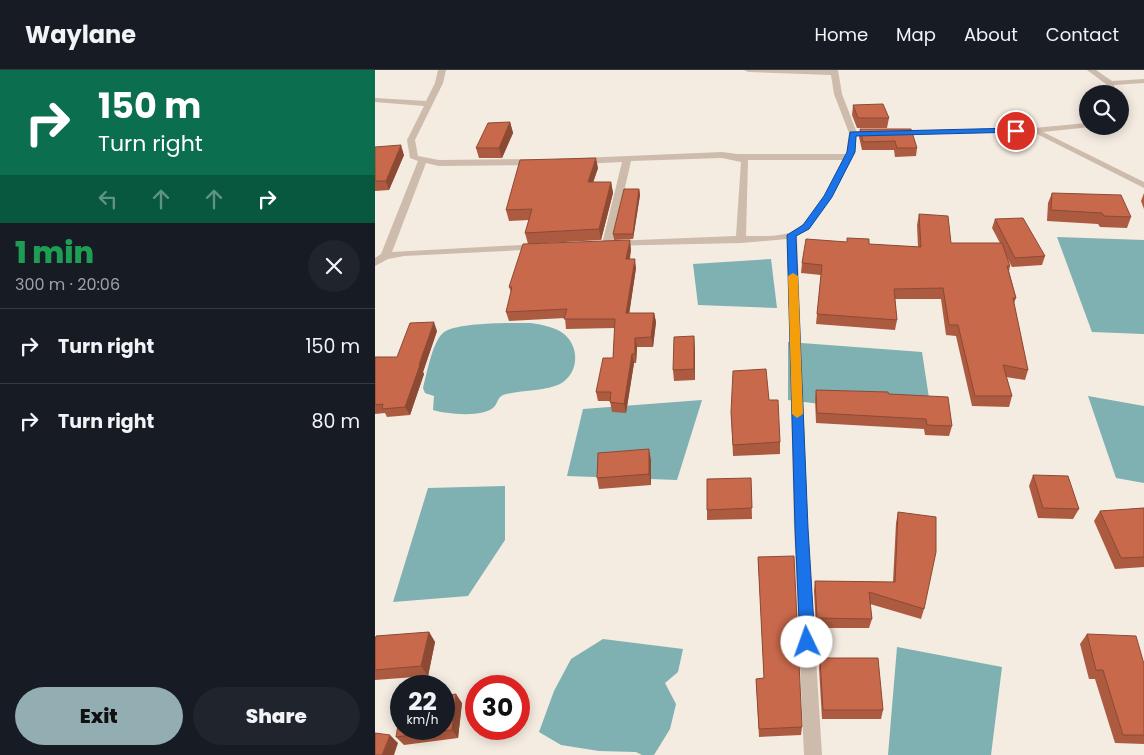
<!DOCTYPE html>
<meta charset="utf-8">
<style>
body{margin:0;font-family:Poppins,sans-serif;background:#20242c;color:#f1f3f6;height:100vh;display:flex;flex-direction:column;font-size:19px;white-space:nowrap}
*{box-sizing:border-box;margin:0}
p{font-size:16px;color:#9ea1a6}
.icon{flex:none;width:28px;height:28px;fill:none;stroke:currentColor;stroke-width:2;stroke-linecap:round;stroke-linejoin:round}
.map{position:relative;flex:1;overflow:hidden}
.sheet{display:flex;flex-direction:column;background:#171b24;width:375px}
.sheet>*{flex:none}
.hud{background:#0b6e4f;color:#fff;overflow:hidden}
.fabs{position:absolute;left:704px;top:15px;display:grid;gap:10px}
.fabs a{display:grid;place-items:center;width:50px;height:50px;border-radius:50%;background:#171b24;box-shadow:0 2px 12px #0003;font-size:25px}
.speed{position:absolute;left:15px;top:605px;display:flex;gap:10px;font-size:25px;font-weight:700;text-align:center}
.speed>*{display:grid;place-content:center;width:65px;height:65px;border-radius:50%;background:#171b24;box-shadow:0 2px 12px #0003;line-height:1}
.speed small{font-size:12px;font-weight:400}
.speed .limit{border:8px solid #d22;background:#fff;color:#111}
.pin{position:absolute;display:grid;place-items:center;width:42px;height:42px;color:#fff;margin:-21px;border:2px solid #fff;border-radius:50%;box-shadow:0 1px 5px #0007}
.me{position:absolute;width:55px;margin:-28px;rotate:357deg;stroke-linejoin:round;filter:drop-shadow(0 0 4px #0008)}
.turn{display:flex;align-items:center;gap:18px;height:105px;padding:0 15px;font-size:22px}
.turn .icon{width:65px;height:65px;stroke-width:2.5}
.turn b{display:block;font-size:35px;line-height:42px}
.lanes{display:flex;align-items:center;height:48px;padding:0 15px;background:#0003;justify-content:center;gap:25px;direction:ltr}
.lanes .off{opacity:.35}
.round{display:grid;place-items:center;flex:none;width:52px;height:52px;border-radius:26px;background:#20242c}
.headline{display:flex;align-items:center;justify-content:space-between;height:85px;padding:0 15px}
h1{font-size:30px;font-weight:800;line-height:38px;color:#1e9e55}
.action{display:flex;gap:10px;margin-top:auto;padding:10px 15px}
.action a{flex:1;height:58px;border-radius:30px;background:#92aeb2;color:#111;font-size:20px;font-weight:800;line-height:58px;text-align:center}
.action a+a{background:#20242c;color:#f1f3f6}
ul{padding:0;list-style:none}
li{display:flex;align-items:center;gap:15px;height:75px;padding:0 15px;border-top:1px solid #363941}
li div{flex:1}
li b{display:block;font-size:19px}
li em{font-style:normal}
header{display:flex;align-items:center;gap:30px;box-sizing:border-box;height:70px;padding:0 25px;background:#171b24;border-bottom:1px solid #363941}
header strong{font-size:24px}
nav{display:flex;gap:28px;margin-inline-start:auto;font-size:18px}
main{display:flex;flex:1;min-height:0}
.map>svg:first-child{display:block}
</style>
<header>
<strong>Waylane</strong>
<nav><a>Home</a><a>Map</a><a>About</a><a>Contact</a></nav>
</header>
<main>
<section class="sheet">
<div class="hud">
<div class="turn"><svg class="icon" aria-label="right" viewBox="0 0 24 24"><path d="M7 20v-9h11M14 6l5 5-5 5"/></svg><div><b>150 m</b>Turn right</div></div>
<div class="lanes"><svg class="icon off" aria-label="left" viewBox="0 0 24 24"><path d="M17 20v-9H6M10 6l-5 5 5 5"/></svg><svg class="icon off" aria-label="ahead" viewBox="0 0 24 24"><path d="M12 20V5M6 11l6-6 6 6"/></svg><svg class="icon off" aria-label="ahead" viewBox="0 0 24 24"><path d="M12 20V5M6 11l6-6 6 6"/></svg><svg class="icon" aria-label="right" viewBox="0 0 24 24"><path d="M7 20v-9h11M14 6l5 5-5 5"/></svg></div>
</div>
<div class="headline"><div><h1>1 min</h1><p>300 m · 20:06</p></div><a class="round"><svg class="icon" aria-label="close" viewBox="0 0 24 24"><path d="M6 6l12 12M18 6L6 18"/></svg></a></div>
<ul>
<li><svg class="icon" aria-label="right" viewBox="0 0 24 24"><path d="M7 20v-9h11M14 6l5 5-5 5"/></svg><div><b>Turn right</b></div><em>150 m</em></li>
<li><svg class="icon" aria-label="right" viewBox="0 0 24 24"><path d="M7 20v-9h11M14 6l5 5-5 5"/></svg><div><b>Turn right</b></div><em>80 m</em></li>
</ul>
<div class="action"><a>Exit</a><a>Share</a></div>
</section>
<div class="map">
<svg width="769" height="685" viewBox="0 0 769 685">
<rect width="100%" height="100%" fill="#f4ebe1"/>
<!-- water -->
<g fill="#7fb0b2">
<polygon points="682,167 769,170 769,264 717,262"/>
<polygon points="396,189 402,238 323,235 318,194"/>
<path d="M 156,253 C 168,255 180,257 189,264 C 205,277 204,304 185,314 C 171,321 145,320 128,325 C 122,328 123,333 119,337 C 109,348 70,344 58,340 L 59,326 L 50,323 L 48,318 C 52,303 57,273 68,263 C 80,252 138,253 156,253 Z"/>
<polygon points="413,272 547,282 557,348 413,330"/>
<polygon points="713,326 769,336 769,413 741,408"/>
<polygon points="327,330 302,410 192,406 208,339"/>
<polygon points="130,416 130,470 93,526 18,532 53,418"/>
<polygon points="228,569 308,579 303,602 290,613 301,634 295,659 279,685 267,685 261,682 224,681 186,675 164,662 179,621 196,589"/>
<polygon points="522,577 627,597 616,685 513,685"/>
</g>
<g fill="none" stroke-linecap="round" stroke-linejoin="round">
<!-- minor -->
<g fill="#cdbbac" fill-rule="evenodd">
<polygon points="63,0 71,0 68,13 40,70 43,86 64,90 161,89 165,92 161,95 64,96 51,93 17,182 164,174 169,177 168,179 29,186 13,189 0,196 0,188 6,184 43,91 35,88 32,70 49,36 0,32 0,28 51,31 60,13"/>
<path d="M 369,0 L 463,0 L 467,24 L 482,63 L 480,83 L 456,129 L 434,159 L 422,166 L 433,458 L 447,685 L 429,685 L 419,458 L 412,169 L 366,173 L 228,176 L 227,174 L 247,92 L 206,94 L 202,91 L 206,88 L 347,82 L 362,84 L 471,84 L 474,63 L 459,24 L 456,5 L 373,2 ZM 347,88 L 366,92 L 361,166 L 238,171 L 256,91 ZM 373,90 L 468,90 C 457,111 438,155 414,163 C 400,167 385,166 371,166 Z"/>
<polygon points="712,0 721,0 737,11 769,9 769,13 739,15 740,24 732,24 731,14"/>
<polygon points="712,53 712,56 715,57 668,62 769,112 769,118 658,62 520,65 516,63 520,61 659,58"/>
</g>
</g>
<!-- wall -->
<g fill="#ac5a40">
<polygon points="478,35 514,48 512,58 482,58 477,45"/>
<polygon points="135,52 138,63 127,88 104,88 101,78"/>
<polygon points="485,59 542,78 541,86 520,87 519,80 487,80 484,67"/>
<polygon points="0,77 29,85 14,120 0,121"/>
<polygon points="223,98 218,112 236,112 238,123 226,170 153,174 150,163 154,150 134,151 131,140"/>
<polygon points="264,119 265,125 258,169 239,170 238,164"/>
<polygon points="677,123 756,147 752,158 725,157 723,154 672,151 673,133"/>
<polygon points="769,123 769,139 766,131"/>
<polygon points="544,144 576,173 625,173 617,158 620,149 670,186 667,195 637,197 631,185 635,196 634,201 641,228 639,233 653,300 650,310 631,307 637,326 634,337 597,336 581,266 571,265 566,229 520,229 522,250 520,260 441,254 446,205 426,203 427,193 494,174 543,177 542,155"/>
<polygon points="256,179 255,189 261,198 254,243 279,243 281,252 278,277 262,277 261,293 259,293 251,343 237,342 235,331 223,331 221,322 238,288 240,258 191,259 190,248 134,251 131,242 136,222 134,217"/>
<polygon points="62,261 48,302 49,304 35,345 12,347 10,343 0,344 0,287 22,287"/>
<polygon points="320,278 320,310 299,311 298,300"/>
<polygon points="441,320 514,324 577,356 574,366 550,365 549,359 441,353 440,329"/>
<polygon points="394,330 405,372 405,384 358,386 356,342"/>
<polygon points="276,390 276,415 224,419 222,408"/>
<polygon points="658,405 704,439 698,449 663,448 654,416"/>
<polygon points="376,408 377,449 332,450 332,440"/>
<polygon points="769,438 769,497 740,499 719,451 725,441"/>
<polygon points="523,442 549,539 546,549 495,534 497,549 494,558 441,558 439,521 440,511 518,512 521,453"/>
<polygon points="383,487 427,657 426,665 384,667 381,609 389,608"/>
<polygon points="54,562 60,572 53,606 0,610 0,570"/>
<polygon points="712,564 769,594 769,674 740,673 720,609 714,609 705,574"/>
<polygon points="445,588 508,640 506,649 447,649 444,598"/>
<polygon points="87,633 83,668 29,675 21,667"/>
</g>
<!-- shaded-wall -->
<g fill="#8c4a34">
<polygon points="135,52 138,63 127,88 124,78"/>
<polygon points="26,75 29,85 14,120 11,111"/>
<polygon points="221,88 223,98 215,122 213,112"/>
<polygon points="236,112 238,123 226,170 224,159"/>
<polygon points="264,119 265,125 258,169 258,164"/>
<polygon points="255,170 256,179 253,198 251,189"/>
<polygon points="260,189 261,198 253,252 251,243"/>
<polygon points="279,243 281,252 278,277 276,267"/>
<polygon points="59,252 62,261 48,302 49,304 35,345 30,337 44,295"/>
<polygon points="319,266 320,278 320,310 319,299"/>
<polygon points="260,268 262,277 261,293 260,284"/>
<polygon points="257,284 259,293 251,343 249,334"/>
<polygon points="274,379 276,390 276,415 274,404"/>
<polygon points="54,562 60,572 53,606 46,596"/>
<polygon points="81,624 87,633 83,668 77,660"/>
<polygon points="15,665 23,673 19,685 7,685"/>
</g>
<!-- building -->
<g fill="#c8694b" stroke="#8c4a34">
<polygon points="508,34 514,48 483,48 478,35"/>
<polygon points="135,52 124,78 101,78 113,53"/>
<polygon points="485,59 536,59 542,78 522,78 520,71 488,72"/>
<polygon points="26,75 11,111 0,111 0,77"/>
<polygon points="221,88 213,112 236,112 224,159 150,163 157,139 131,140 145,90"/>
<polygon points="249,119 264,119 258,164 238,164"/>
<polygon points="677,123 746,125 756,147 729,146 727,143 676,140"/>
<polygon points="544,144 573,146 576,173 627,173 635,196 632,196 641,228 638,228 653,300 628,295 637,326 600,326 583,255 574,255 568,218 519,219 522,250 442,244 447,195 427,193 431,169 472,172 472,168 494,169 494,174 546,177"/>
<polygon points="648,148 670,186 640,188 620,149"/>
<polygon points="255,170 251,189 260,189 251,243 279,243 276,267 260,268 260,284 257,284 249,334 235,332 236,322 221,322 228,288 238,288 240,249 189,249 192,239 131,242 137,217 134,217 148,174"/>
<polygon points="59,252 44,295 45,295 30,337 7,339 8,334 0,335 0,287 22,287 35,253"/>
<polygon points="319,266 319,299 298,300 299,267"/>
<polygon points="391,299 394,330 403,330 405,372 358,375 356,342 358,301"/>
<polygon points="441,320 513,322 514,324 573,327 577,356 552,355 551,349 442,343"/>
<polygon points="274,379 274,404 222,408 223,383"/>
<polygon points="658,405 693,406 704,439 668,438"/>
<polygon points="376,408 377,438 332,440 332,409"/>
<polygon points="769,438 769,487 746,488 725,441"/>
<polygon points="523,442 561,447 561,482 549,539 494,522 497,549 442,548 440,511 520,512"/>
<polygon points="419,486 427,657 384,659 381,609 389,608 383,487"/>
<polygon points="54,562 46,596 0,600 0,570 1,566"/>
<polygon points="712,564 761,566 769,594 769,665 748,665 728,600 721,600"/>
<polygon points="445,588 503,588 508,640 448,640"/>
<polygon points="81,624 77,660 21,667 26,637 26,659 69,659 69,626"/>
<polygon points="0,663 15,665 7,685 0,685"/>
</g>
<!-- route -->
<polygon fill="#1a73e8" stroke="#114b97" points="641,58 645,61 644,62 481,66 480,82 457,127 434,159 421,166 433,458 440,572 438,576 432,578 427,576 425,572 420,458 412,165 428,155 449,126 472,82 475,62"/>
<!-- slow -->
<polygon fill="#f59e0b" points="418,203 423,206 428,344 422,348 417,344 413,206"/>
</svg>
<div class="fabs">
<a><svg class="icon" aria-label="search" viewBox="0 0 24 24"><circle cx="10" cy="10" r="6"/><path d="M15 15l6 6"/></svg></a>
</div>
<div class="speed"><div>22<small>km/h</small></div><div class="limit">30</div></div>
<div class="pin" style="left:641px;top:61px;background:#d93025"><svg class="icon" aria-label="arrive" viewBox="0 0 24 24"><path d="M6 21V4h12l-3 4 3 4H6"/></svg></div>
<svg class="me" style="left:432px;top:572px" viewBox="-20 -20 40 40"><circle r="19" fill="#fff"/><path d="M0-13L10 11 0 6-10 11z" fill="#1a73e8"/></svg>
</div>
</main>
